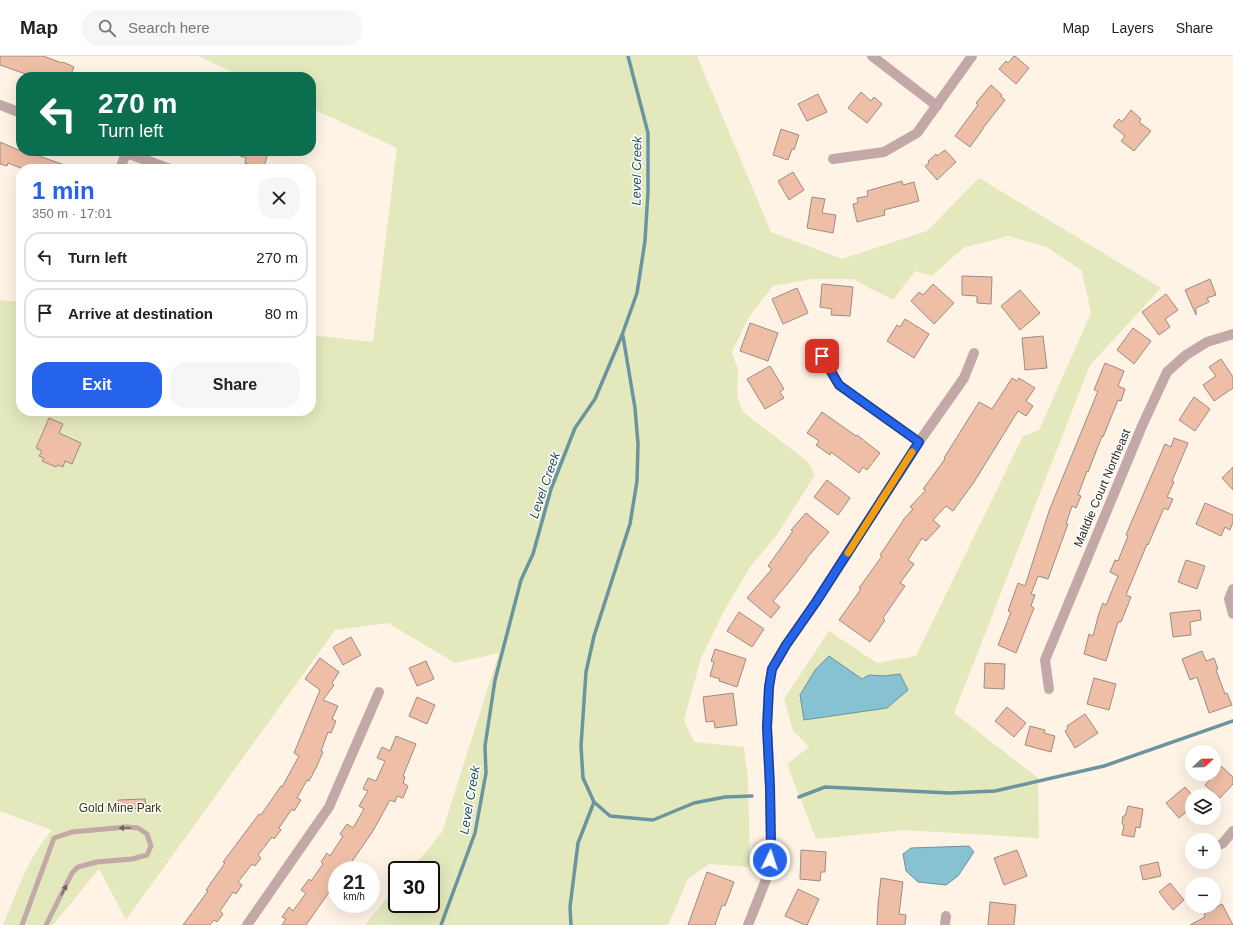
<!DOCTYPE html>
<meta charset="utf-8">
<style>
body{margin:0;font-family:Helvetica,sans-serif;background:#f6f6f6;color:#222;height:100vh;display:flex;flex-direction:column;font-size:15px;white-space:nowrap}
*{box-sizing:border-box;margin:0}
p{font-size:13px;color:#767676}
.icon{flex:none;width:22px;height:22px;fill:none;stroke:currentColor;stroke-width:2;stroke-linecap:round;stroke-linejoin:round}
.map{position:relative;flex:1;overflow:hidden}
.side{position:absolute;left:16px;top:108px;width:300px;height:252px;display:flex;flex-direction:column;background:#fff;border-radius:16px;box-shadow:0 4px 16px #0002}
.side>*{flex:none}
.hud{position:absolute;left:16px;top:16px;width:300px;height:84px;border-radius:16px;box-shadow:0 4px 16px #0002;background:#0b6e4f;color:#fff;overflow:hidden}
.needle{width:26px;rotate:68deg}
.tools{position:absolute;left:1185px;top:689px;display:grid;gap:8px}
.tools a{display:grid;place-items:center;width:36px;height:36px;border-radius:50%;background:#fff;box-shadow:0 4px 16px #0002;font-size:20px}
.speed{position:absolute;left:328px;top:805px;display:flex;gap:8px;font-size:20px;font-weight:700;text-align:center}
.speed>*{display:grid;place-content:center;width:52px;height:52px;border-radius:50%;background:#fff;box-shadow:0 4px 16px #0002;line-height:1}
.speed small{font-size:10px;font-weight:400}
.speed .limit{border:2px solid #111;border-radius:6px;background:#fff;color:#111}
.pin{position:absolute;display:grid;place-items:center;width:34px;height:34px;color:#fff;margin:-17px;border-radius:8px;box-shadow:0 2px 6px #0006}
.me{position:absolute;width:44px;margin:-22px;rotate:4deg;stroke-linejoin:round;filter:drop-shadow(0 0 3px #0008)}
.turn{display:flex;align-items:center;gap:14px;height:84px;padding:0 16px;font-size:18px}
.turn .icon{width:52px;height:52px;stroke-width:2.5}
.turn b{display:block;font-size:28px;line-height:34px}
.round{display:grid;place-items:center;flex:none;width:42px;height:42px;border-radius:16px;background:#f6f6f6}
.summary{display:flex;align-items:center;justify-content:space-between;height:68px;padding:0 16px}
h1{font-size:24px;font-weight:800;line-height:30px;color:#2563eb}
.action{display:flex;gap:8px;margin-top:auto;padding:8px 16px}
.action a{flex:1;height:46px;border-radius:16px;background:#2563eb;color:#fff;font-size:16px;font-weight:800;line-height:46px;text-align:center}
.action a+a{background:#f6f6f6;color:#222}
ul{padding:0;list-style:none}
li{display:flex;align-items:center;gap:12px;height:50px;margin:0 8px 6px;padding:0 8px;border:2px solid #e0e0e0;border-radius:16px}
li div{flex:1}
li b{display:block;font-size:15px}
li em{font-style:normal}
header{display:flex;align-items:center;gap:24px;box-sizing:border-box;height:56px;padding:0 20px;background:#fff;border-bottom:1px solid #e0e0e0}
header strong{font-size:19px}
nav{display:flex;gap:22px;margin-inline-start:auto;font-size:14px}
.search{width:280px;height:36px;background:#f6f6f6;display:flex;align-items:center;gap:10px;box-sizing:border-box;padding:0 14px;border-radius:16px;color:#767676;font-size:15px}
.map>svg:first-child{display:block}
</style>
<header>
<strong>Map</strong>
<div class="search"><svg class="icon" aria-label="search" viewBox="0 0 24 24"><circle cx="10" cy="10" r="6"/><path d="M15 15l6 6"/></svg>Search here</div>
<nav><a>Map</a><a>Layers</a><a>Share</a></nav>
</header>
<div class="map">
<svg width="1233" height="869" viewBox="0 0 1233 869">
<rect width="100%" height="100%" fill="#fef3e5"/>
<!-- green -->
<path fill="#e4e8bd" d="M 198,0 L 697,0 L 771,176 L 842,203 L 927,175 L 979,122 L 1161,232 L 1090,309 L 954,657 L 1038,722 L 1039,782 L 904,774 L 816,783 L 787,708 L 809,691 L 793,675 L 784,643 L 829,575 L 877,607 L 916,600 L 1023,380 L 1039,374 L 1091,257 L 1082,215 L 1047,191 L 1008,180 L 963,192 L 932,220 L 915,215 L 893,244 L 853,223 L 812,223 L 773,230 L 749,261 L 732,296 L 738,314 L 737,340 L 743,356 L 808,406 L 815,419 L 776,480 L 750,511 L 725,553 L 701,602 L 684,664 L 694,686 L 744,691 L 748,723 L 750,811 L 709,808 L 688,823 L 668,869 L 365,869 L 397,830 L 397,848 L 431,848 L 431,814 L 411,814 L 442,776 L 499,597 L 455,607 L 388,567 L 335,574 L 126,864 L 99,813 L 53,869 L 3,869 C 17,836 28,801 52,774 L 0,755 L 0,244 L 21,246 L 21,355 L 311,355 L 311,279 L 373,286 L 397,92 L 311,52 L 311,21 L 243,21 Z"/>
<!-- water -->
<g fill="#87c2d3" stroke="#6c949e">
<polygon points="829,600 862,623 869,619 884,620 900,618 908,634 887,652 804,664 800,639 815,614"/>
<polygon points="969,790 974,796 958,820 946,829 918,826 906,815 903,798 911,792"/>
</g>
<g fill="none" stroke-linecap="round" stroke-linejoin="round">
<!-- stream -->
<g stroke="#6c949e" stroke-width="3.5">
<polyline points="623,280 635,352 638,388 637,425 630,468 594,580 586,616 581,690 583,722 594,746 610,760 653,764 694,747 725,741 752,740"/>
<polyline points="799,741 825,731 950,737 995,735 1104,710 1233,665"/>
<polyline points="441,869 475,777 486,717 485,690 495,624 521,524 533,498 551,433 575,372 595,343 622,279 637,237 645,185 648,136 648,77 628,0"/>
<polyline points="571,869 570,851 578,787 594,746"/>
</g>
</g>
<!-- building -->
<g fill="#efbea6" stroke="#9c8c85">
<polygon points="0,0 43,0 62,7 63,6 74,11 70,21 34,21 0,9"/>
<polygon points="1014,0 1015,0 1029,12 1016,28 999,13 1006,5 1008,7"/>
<polygon points="991,29 1002,39 1001,41 1005,44 983,72 983,73 970,91 955,80 978,49 976,47"/>
<polygon points="861,36 871,45 874,41 882,48 867,67 848,52"/>
<polygon points="818,38 827,56 807,65 798,48"/>
<polygon points="1131,54 1141,63 1139,66 1151,75 1134,95 1121,85 1125,80 1113,70 1119,63 1122,66"/>
<polygon points="781,73 799,79 794,94 792,93 788,104 773,99"/>
<polygon points="0,86 21,95 38,95 36,99 73,112 72,113 23,113 8,107 7,110 0,108"/>
<polygon points="945,94 956,106 937,124 925,110 929,107 928,105 936,98 937,100"/>
<polygon points="229,95 269,95 263,113 245,107 246,102 229,96"/>
<polygon points="793,116 804,134 789,144 778,125"/>
<polygon points="902,125 903,129 914,126 919,145 884,154 885,159 857,166 853,148 858,147 857,142 868,140 867,135"/>
<polygon points="812,141 825,143 822,157 836,159 833,177 807,172"/>
<polygon points="962,220 992,221 991,248 977,247 977,240 962,239"/>
<polygon points="1210,223 1216,239 1207,242 1209,246 1196,252 1196,259 1185,234"/>
<polygon points="822,228 853,231 850,260 831,259 832,253 820,251"/>
<polygon points="933,228 954,247 934,268 911,245 919,236 923,239"/>
<polygon points="797,232 808,257 783,268 772,243"/>
<polygon points="1020,234 1040,257 1020,274 1001,250"/>
<polygon points="1166,238 1178,254 1165,263 1170,271 1159,279 1142,256"/>
<polygon points="905,263 929,278 914,302 887,285 897,269 900,271"/>
<polygon points="750,267 778,277 768,305 740,295"/>
<polygon points="1133,272 1151,285 1134,308 1117,294"/>
<polygon points="1043,280 1047,312 1025,314 1022,282"/>
<polygon points="1221,303 1233,321 1233,332 1214,345 1203,329 1216,320 1209,311"/>
<polygon points="1105,307 1124,315 1118,330 1125,333 1121,345 1118,344 1103,381 1102,380 1088,416 1087,415 1078,439 1081,440 1076,452 1072,450 1066,468 1068,468 1048,523 1038,520 1031,538 1035,539 1031,550 1034,552 1016,597 998,589 1011,556 1008,555 1018,527 1025,530 1049,455 1098,335 1094,334"/>
<polygon points="770,310 784,333 780,336 784,342 765,353 747,323"/>
<polygon points="1012,322 1017,325 1019,322 1035,332 1026,345 1033,350 1026,360 1018,355 974,426 953,455 946,450 933,464 940,470 926,485 922,482 908,504 914,508 900,527 905,530 883,562 885,564 870,586 839,564 861,533 859,532 882,500 880,499 903,465 903,464 913,453 910,451 926,434 923,433 945,403 944,402 979,346 992,353"/>
<polygon points="1194,341 1210,353 1195,375 1179,364"/>
<polygon points="822,356 856,380 857,379 880,397 867,414 863,411 859,417 831,396 830,399 816,389 819,385 807,377"/>
<polygon points="49,362 63,368 59,377 81,387 72,408 65,405 63,411 58,409 56,411 42,405 44,402 39,400 42,395 36,392"/>
<polygon points="1174,382 1188,387 1172,425 1174,426 1167,441 1173,443 1168,454 1164,452 1148,489 1147,488 1126,539 1131,541 1121,566 1118,566 1106,605 1084,598 1089,578 1093,580 1099,557 1103,547 1106,549 1118,520 1110,516 1115,504 1118,505 1128,480 1126,479 1131,467 1165,388 1171,391"/>
<polygon points="1233,411 1233,434 1222,422"/>
<polygon points="827,424 850,442 838,459 814,441"/>
<polygon points="1205,447 1233,459 1233,466 1230,474 1225,471 1221,480 1196,468"/>
<polygon points="806,457 829,476 806,503 807,503 789,526 773,545 780,551 771,562 747,542 772,513 768,510 793,475 791,474"/>
<polygon points="1186,504 1205,510 1197,533 1178,526"/>
<polygon points="1200,554 1201,564 1190,566 1191,579 1173,581 1170,557"/>
<polygon points="739,556 764,573 752,591 727,575"/>
<polygon points="351,581 361,599 343,609 333,591"/>
<polygon points="715,593 746,603 737,631 719,625 720,623 710,620 714,606 711,605"/>
<polygon points="1202,595 1206,605 1214,602 1218,613 1216,614 1225,638 1227,637 1232,649 1209,657 1197,621 1190,624 1182,603"/>
<polygon points="320,602 339,616 332,627 334,629 323,644 338,650 332,663 336,665 331,677 328,676 321,695 323,696 316,712 309,725 307,724 297,742 301,744 294,755 292,753 279,772 281,774 274,783 272,781 258,799 261,802 255,810 252,808 238,826 242,829 236,838 233,836 220,855 223,858 217,866 214,864 210,869 183,869 208,835 206,834 225,807 223,806 259,758 261,759 281,730 282,731 299,700 294,697 320,634 305,623"/>
<polygon points="426,605 434,623 417,630 409,612"/>
<polygon points="985,607 1005,608 1004,633 984,632"/>
<polygon points="1094,622 1116,628 1109,654 1087,648"/>
<polygon points="733,637 737,669 715,672 714,665 706,666 703,641"/>
<polygon points="417,641 435,649 427,668 409,660"/>
<polygon points="1007,651 1026,667 1014,681 995,665"/>
<polygon points="1085,658 1098,677 1075,692 1065,675 1068,672 1067,670"/>
<polygon points="1030,670 1045,674 1044,677 1055,680 1051,696 1025,689"/>
<polygon points="396,680 416,688 403,720 405,721 403,727 408,730 403,742 397,740 395,746 390,744 373,775 346,814 337,814 337,827 333,832 332,832 306,869 282,869 286,863 282,861 289,851 293,855 306,837 301,834 309,823 311,825 323,808 321,806 327,797 330,800 343,780 340,778 347,768 353,772 364,753 359,750 368,735 363,733 368,722 376,725 385,705 377,702 382,691 390,695"/>
<polygon points="1221,710 1233,721 1233,728 1220,742 1205,729"/>
<polygon points="1185,731 1192,739 1192,751 1179,762 1166,747"/>
<polygon points="145,743 146,752 119,754 118,744"/>
<polygon points="1128,750 1143,753 1140,772 1136,771 1134,781 1122,779 1124,769 1122,768 1123,760 1125,760"/>
<polygon points="801,794 826,796 825,816 821,816 820,825 800,823"/>
<polygon points="1017,794 1027,820 1004,829 994,802"/>
<polygon points="1158,806 1161,820 1143,824 1140,810"/>
<polygon points="707,816 734,826 725,850 722,849 715,869 688,869"/>
<polygon points="881,822 903,826 899,858 906,859 905,869 877,869 878,849"/>
<polygon points="1170,827 1184,844 1173,854 1159,836"/>
<polygon points="798,833 819,843 807,869 805,869 785,860"/>
<polygon points="990,846 1016,849 1014,869 988,869"/>
<polygon points="1222,848 1233,869 1190,869 1205,861 1204,858"/>
</g>
<g fill="none" stroke-linecap="round" stroke-linejoin="round">
<!-- service -->
<polyline stroke="#c2a9a8" stroke-width="5" points="22,869 54,782 72,776 126,771 138,772 147,778 151,790 147,799 132,803 97,806 78,811 72,817 46,869"/>
<!-- minor -->
<g stroke="#c2a9a8" stroke-width="10">
<polyline points="872,0 937,50"/>
<polyline points="0,49 21,57"/>
<polyline points="121,95 170,113"/>
<polyline points="833,103 884,96 917,77 972,0"/>
<polyline points="120,113 126,97"/>
<polyline points="822,300 839,329 919,386"/>
<polyline points="1233,533 1229,543 1233,558"/>
<polyline points="1049,633 1045,604 1142,370 1167,316 1186,299 1207,286 1233,278"/>
<polyline points="1214,792 1223,787 1233,775"/>
<polyline points="247,869 329,751 379,636"/>
<polyline points="748,869 769,816 771,793 770,731 767,671 769,631 772,613 786,589 816,546 919,386 964,322 974,297"/>
<polyline points="945,869 946,860"/>
</g>
</g>
<!-- one-way arrows -->
<defs><path id="oneway-solid" d="M-6-.8H1V-3.2L6.5 0L1 3.2V.8H-6Z"/></defs>
<g fill="#70635f">
<use href="#oneway-solid" transform="translate(125 772) rotate(178)"/>
<use href="#oneway-solid" transform="translate(64 834) rotate(-63)"/>
</g>
<g fill="none" stroke-linecap="round" stroke-linejoin="round">
<!-- route casing -->
<g stroke="#184099" stroke-width="10">
<polyline id="route" points="770,804 771,793 770,731 767,671 769,631 772,613 786,589 816,546 919,386 839,329 822,300"/>
</g>
<!-- route -->
<use href="#route" stroke="#2563eb" stroke-width="7"/>
<!-- slow -->
<polyline stroke="#f59e0b" stroke-width="7" points="848,497 912,396"/>
</g>
<g text-anchor="middle" stroke-width="3" stroke-linejoin="round" paint-order="stroke">
<!-- street labels -->
<g font-size="12" fill="#2d2924" stroke="#fff">
<text transform="translate(1102 432) rotate(-67)" y="4">Maltdie Court Northeast</text>
</g>
<!-- park labels -->
<g font-size="12" fill="#353610" stroke="#fff">
<text x="120" y="756">Gold Mine Park</text>
</g>
<!-- water labels -->
<g font-size="13" font-style="italic" fill="#1c4e5b" stroke="#fff">
<text transform="translate(636 115) rotate(-89)" y="5">Level Creek</text>
<text transform="translate(544 429) rotate(-71)" y="5">Level Creek</text>
<text transform="translate(469 744) rotate(-80)" y="5">Level Creek</text>
</g>
</g>
</svg>
<div class="tools">
<a><svg class="needle" viewBox="-14 -14 28 28"><path d="M0-13l5 13h-10z" fill="#e53935"/><path d="M0 13l5-13h-10z" fill="#767676"/></svg></a>
<a><svg class="icon" aria-label="layers" viewBox="0 0 24 24"><path d="M12 4l9 5-9 5-9-5zM3 14l9 5 9-5"/></svg></a>
<a>+</a>
<a>−</a>
</div>
<div class="speed"><div>21<small>km/h</small></div><div class="limit">30</div></div>
<div class="pin" style="left:822px;top:300px;background:#d93025"><svg class="icon" aria-label="arrive" viewBox="0 0 24 24"><path d="M6 21V4h12l-3 4 3 4H6"/></svg></div>
<svg class="me" style="left:770px;top:804px" viewBox="-20 -20 40 40"><circle r="17" fill="#2563eb" stroke="#fff" stroke-width="3"/><path d="M0-11L8 9 0 5-8 9z" fill="#fff"/></svg>
<div class="hud">
<div class="turn"><svg class="icon" aria-label="left" viewBox="0 0 24 24"><path d="M17 20v-9H6M10 6l-5 5 5 5"/></svg><div><b>270 m</b>Turn left</div></div>
</div>
<section class="side">
<div class="summary"><div><h1>1 min</h1><p>350 m · 17:01</p></div><a class="round"><svg class="icon" aria-label="close" viewBox="0 0 24 24"><path d="M6 6l12 12M18 6L6 18"/></svg></a></div>
<ul>
<li><svg class="icon" aria-label="left" viewBox="0 0 24 24"><path d="M17 20v-9H6M10 6l-5 5 5 5"/></svg><div><b>Turn left</b></div><em>270 m</em></li>
<li><svg class="icon" aria-label="arrive" viewBox="0 0 24 24"><path d="M6 21V4h12l-3 4 3 4H6"/></svg><div><b>Arrive at destination</b></div><em>80 m</em></li>
</ul>
<div class="action"><a>Exit</a><a>Share</a></div>
</section>
</div>
